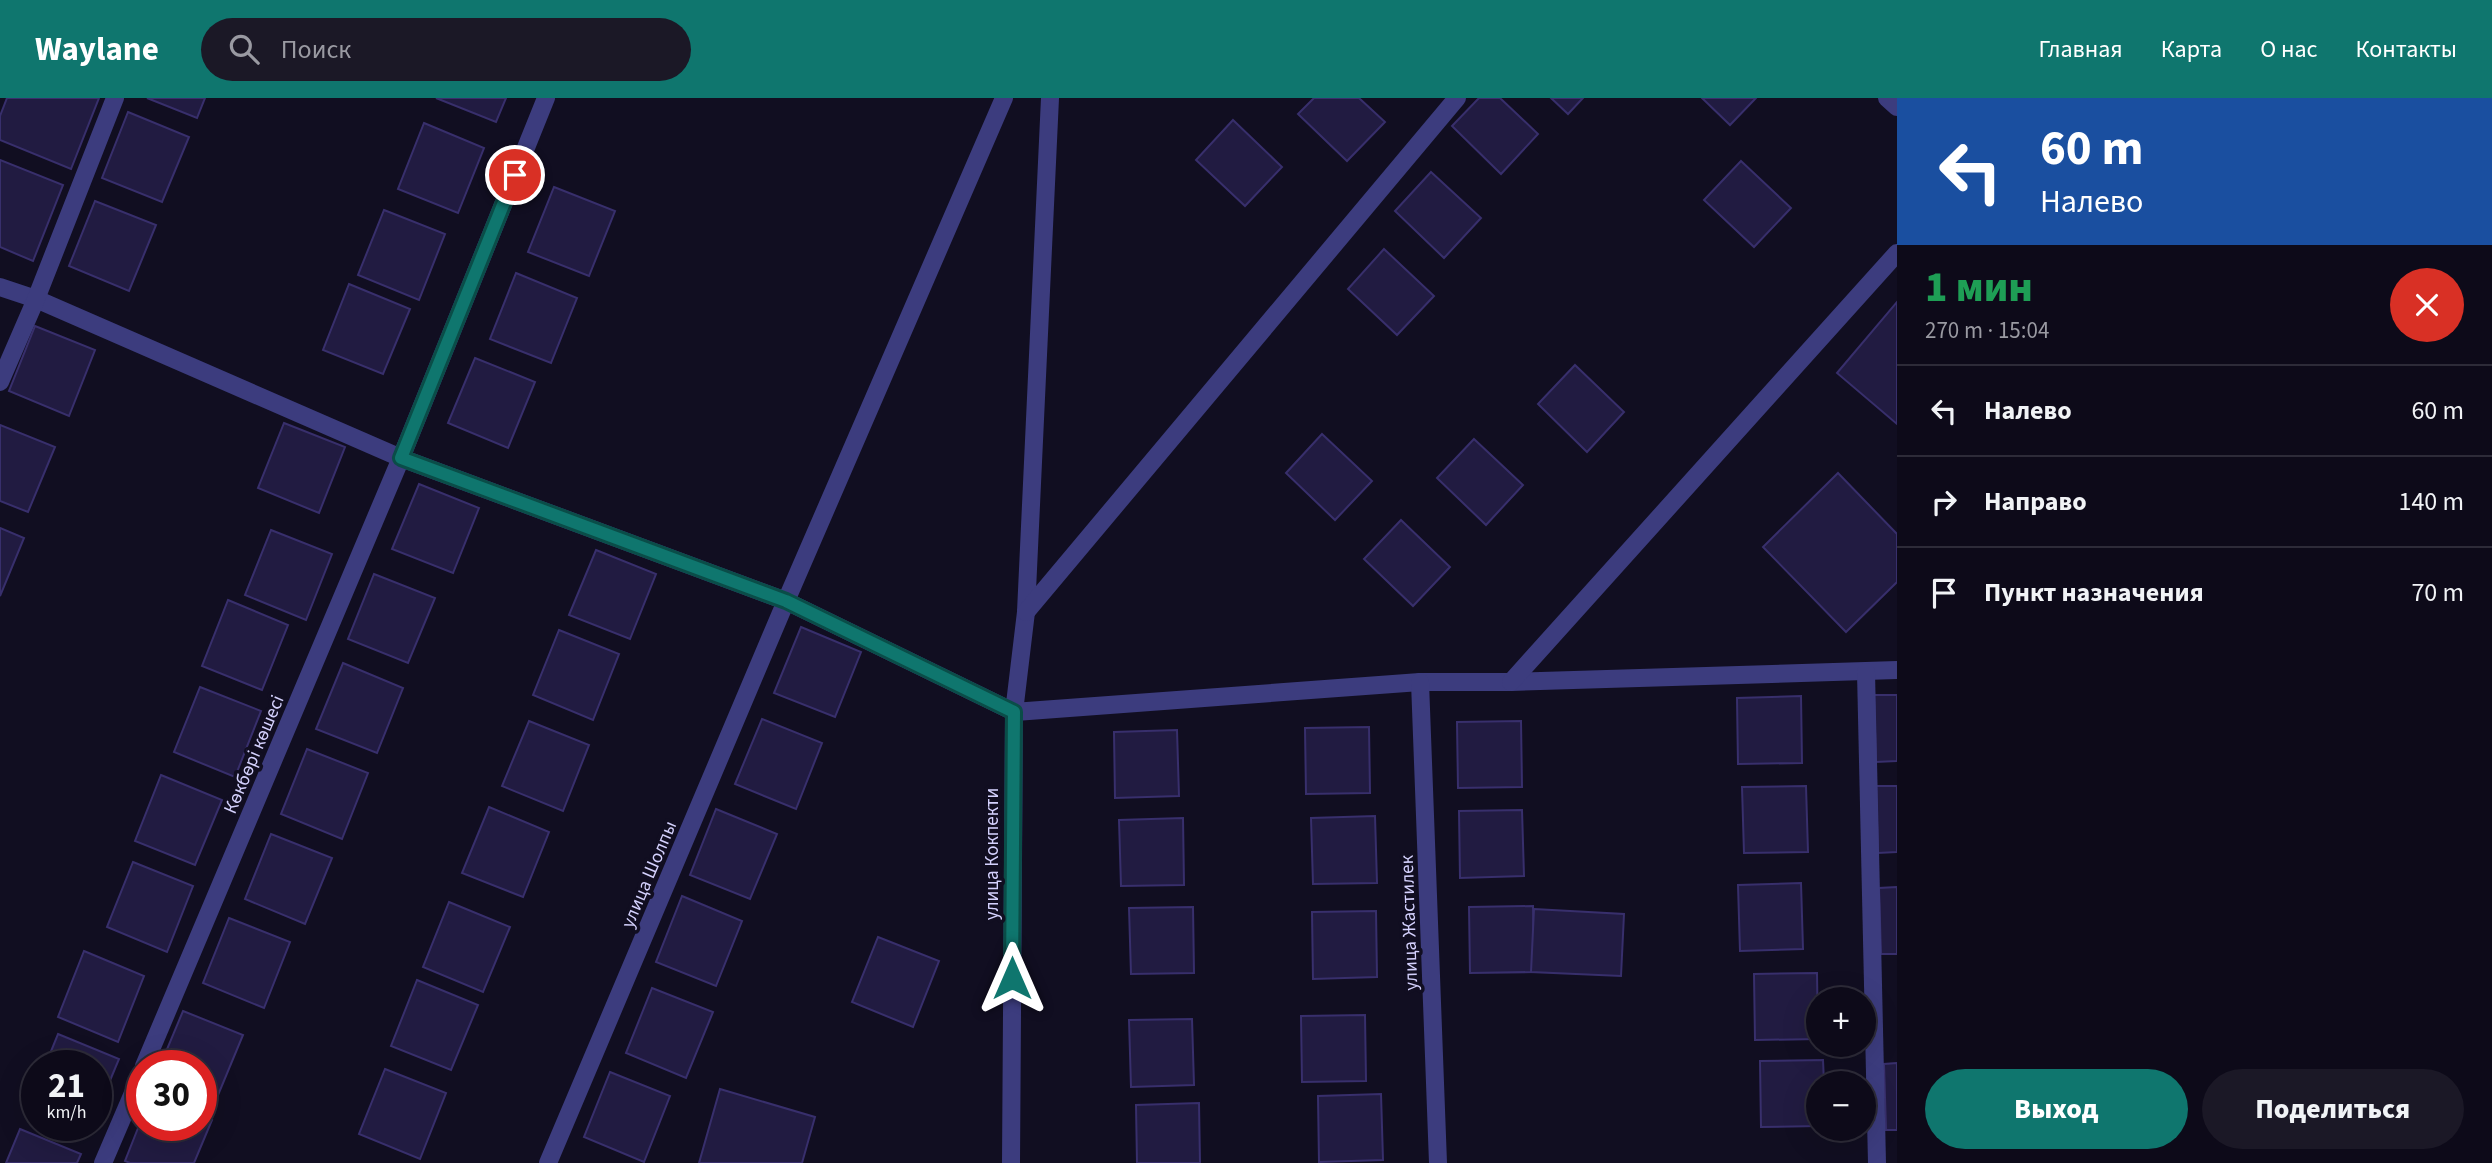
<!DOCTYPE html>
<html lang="ru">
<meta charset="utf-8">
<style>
body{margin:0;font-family:"Source Sans 3",sans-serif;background:#1b1826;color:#f1f3f6;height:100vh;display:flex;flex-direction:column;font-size:26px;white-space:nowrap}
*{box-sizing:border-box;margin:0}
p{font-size:23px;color:#9a9aa2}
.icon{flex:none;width:38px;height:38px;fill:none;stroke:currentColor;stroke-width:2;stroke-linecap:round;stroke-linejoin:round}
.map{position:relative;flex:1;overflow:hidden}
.details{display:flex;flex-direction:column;background:#0d0a19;width:595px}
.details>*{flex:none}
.banner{background:#1a4fa0;color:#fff;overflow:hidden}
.buttons{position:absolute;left:1806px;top:889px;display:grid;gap:14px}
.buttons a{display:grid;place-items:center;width:70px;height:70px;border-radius:50%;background:#0d0a19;box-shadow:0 7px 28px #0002,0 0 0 2px #2d2b38;font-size:35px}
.speed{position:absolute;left:21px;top:952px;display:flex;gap:14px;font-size:35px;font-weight:700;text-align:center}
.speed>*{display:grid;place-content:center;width:91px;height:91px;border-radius:50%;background:#0d0a19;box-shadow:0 7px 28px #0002,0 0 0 2px #2d2b38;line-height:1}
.speed small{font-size:18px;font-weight:400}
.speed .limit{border:10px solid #d22;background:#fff;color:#111}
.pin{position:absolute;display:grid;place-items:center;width:60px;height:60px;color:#fff;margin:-30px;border:4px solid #fff;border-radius:50%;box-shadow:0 2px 7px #0007}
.me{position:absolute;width:77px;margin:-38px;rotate:0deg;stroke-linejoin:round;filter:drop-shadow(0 0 5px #0008)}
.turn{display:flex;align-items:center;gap:24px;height:147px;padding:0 28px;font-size:32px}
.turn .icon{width:91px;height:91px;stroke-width:2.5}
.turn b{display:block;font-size:49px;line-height:60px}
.round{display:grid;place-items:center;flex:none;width:74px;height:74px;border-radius:37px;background:#1b1826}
.summary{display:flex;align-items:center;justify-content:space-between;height:119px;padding:0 28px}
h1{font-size:42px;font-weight:800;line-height:52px;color:#1e9e55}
.primary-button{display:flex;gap:14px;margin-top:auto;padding:14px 28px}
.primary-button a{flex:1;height:80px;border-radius:42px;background:#0f766e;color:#fff;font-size:28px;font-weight:800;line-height:80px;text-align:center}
.primary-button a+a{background:#1b1826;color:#f1f3f6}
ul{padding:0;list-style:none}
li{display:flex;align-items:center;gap:21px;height:91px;padding:0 28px;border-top:2px solid #2d2b38}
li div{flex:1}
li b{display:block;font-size:26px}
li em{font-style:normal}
header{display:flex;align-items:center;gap:42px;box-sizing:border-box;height:98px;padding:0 35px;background:#0f766e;color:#fff}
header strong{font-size:33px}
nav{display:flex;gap:38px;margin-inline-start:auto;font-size:24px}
.search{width:490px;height:63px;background:#1b1826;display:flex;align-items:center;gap:18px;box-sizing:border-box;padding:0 24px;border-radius:38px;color:#9a9aa2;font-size:26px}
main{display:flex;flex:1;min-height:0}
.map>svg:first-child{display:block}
</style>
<header>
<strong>Waylane</strong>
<div class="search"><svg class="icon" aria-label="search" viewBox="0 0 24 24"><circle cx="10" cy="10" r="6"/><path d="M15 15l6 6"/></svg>Поиск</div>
<nav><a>Главная</a><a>Карта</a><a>О нас</a><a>Контакты</a></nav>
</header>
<main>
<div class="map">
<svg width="1897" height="1065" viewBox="0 0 1897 1065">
<rect width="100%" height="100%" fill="#110e21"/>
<!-- building -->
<g fill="#211b41" stroke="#382f6c" stroke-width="2">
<polygon points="7,0 99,0 71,71 0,42 0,18"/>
<polygon points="147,0 205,0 197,20"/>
<polygon points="436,0 506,0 496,24"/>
<polygon points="1314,0 1359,0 1385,24 1347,63 1298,16"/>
<polygon points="1479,0 1500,0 1538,36 1501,76 1452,28"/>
<polygon points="1551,0 1583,0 1568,16"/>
<polygon points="1702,0 1756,0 1730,27"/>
<polygon points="128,14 189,39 162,104 102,80"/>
<polygon points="1233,22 1282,69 1245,108 1196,62"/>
<polygon points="424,25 484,50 458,115 398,91"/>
<polygon points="0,62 63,87 33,163 0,149"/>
<polygon points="1741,63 1791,110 1754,149 1704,102"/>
<polygon points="1431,74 1481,120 1444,160 1395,113"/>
<polygon points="554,89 615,113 589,178 528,154"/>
<polygon points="95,103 156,127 129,193 69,168"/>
<polygon points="384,112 445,136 419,202 358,177"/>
<polygon points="1384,151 1434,198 1397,237 1348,191"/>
<polygon points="516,175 577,200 551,265 490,241"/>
<polygon points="349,186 410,211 383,276 323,252"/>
<polygon points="1897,204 1897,326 1837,275"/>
<polygon points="35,228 95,252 69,318 9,293"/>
<polygon points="475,260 535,284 508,350 448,325"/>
<polygon points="1575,267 1624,314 1587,354 1538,306"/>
<polygon points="284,325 345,349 319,415 258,390"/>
<polygon points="0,327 55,349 28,414 0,403"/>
<polygon points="1322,336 1372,383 1335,422 1286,375"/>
<polygon points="1474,341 1523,387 1486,427 1437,380"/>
<polygon points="1838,375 1897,436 1897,484 1846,534 1763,449"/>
<polygon points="419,386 479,410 453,475 392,451"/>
<polygon points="1401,422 1450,469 1413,508 1364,461"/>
<polygon points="0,430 24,440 0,498"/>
<polygon points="271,432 332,456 306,522 245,497"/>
<polygon points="596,452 656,476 630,541 569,517"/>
<polygon points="374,476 435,500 408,565 348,541"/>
<polygon points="228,502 288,527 262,592 202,568"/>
<polygon points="801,529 861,554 835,619 774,595"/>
<polygon points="559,532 619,556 593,622 533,597"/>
<polygon points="343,565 403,590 377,655 316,631"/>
<polygon points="200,589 261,613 235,679 174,654"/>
<polygon points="1874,597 1897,597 1897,663 1876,664"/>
<polygon points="1801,598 1802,665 1738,666 1737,600"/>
<polygon points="762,621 822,645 796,711 735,686"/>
<polygon points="529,623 589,647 563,713 502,688"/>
<polygon points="1521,623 1522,689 1458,690 1457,624"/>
<polygon points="1369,629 1370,695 1306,696 1305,630"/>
<polygon points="1177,632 1179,698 1115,700 1114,634"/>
<polygon points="307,651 368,675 342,741 281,716"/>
<polygon points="161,677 222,702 195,767 135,743"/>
<polygon points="1806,688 1808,754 1744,755 1742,689"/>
<polygon points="1876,688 1897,688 1897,754 1878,755"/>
<polygon points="489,709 549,734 523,799 462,775"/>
<polygon points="716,711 777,736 750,801 690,777"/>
<polygon points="1522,712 1524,778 1460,780 1459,713"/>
<polygon points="1375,718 1377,785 1313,786 1311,720"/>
<polygon points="1183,720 1184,787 1121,788 1119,722"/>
<polygon points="271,736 332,760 305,826 245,801"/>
<polygon points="133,764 193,788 167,854 107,829"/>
<polygon points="1801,785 1803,851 1740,853 1738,787"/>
<polygon points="1897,789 1897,856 1881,856 1879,790"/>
<polygon points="682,798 742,823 716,888 656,864"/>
<polygon points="449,804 510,829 483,894 423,869"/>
<polygon points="1533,808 1534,874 1470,875 1469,809"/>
<polygon points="1193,809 1194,875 1131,876 1129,810"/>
<polygon points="1534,811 1624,816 1621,878 1531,874"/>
<polygon points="1376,813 1377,879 1313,881 1312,814"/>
<polygon points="229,820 290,844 264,910 203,885"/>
<polygon points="878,839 939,863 913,929 852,904"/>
<polygon points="84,853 144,878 118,944 58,919"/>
<polygon points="1817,875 1818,941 1755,942 1754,876"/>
<polygon points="417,882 478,907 451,972 391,948"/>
<polygon points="652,890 713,914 686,980 626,955"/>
<polygon points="183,913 243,937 216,1002 201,996 201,968 160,968"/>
<polygon points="1365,917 1366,983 1302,984 1301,918"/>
<polygon points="1192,921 1194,987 1131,989 1129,922"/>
<polygon points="58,936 119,961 96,1016 96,968 45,968"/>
<polygon points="1823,962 1824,985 1818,985 1818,1028 1761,1029 1760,963"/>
<polygon points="1897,965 1897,1032 1886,1032 1884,966"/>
<polygon points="385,971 446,995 420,1061 359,1036"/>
<polygon points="610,974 670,998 644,1064 584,1039"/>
<polygon points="720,991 815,1019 802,1065 699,1065"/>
<polygon points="1381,996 1383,1062 1319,1064 1318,998"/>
<polygon points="1199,1005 1200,1065 1137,1065 1136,1007"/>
<polygon points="201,1018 212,1022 194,1065 130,1065 125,1063 142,1020 142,1027 201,1027"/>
<polygon points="20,1031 81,1056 77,1065 6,1065"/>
</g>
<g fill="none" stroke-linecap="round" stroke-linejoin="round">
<!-- minor -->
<g stroke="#3c3c7e" stroke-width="18">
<polyline points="1050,0 1026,514 1014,614 1420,584 1511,584 1897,572"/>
<polyline points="1887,0 1897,9"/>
<polyline points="0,189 36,201 401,360 786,503 1014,614 1011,1065"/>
<polyline points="0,284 36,201 115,0"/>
<polyline points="1026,514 1457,0"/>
<polyline points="1866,574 1877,1065"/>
<polyline points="1420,584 1438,1065"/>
<polyline points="1511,584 1897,155"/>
<polyline points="144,968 401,360 546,0"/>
<polyline points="103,1065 142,974"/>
<polyline points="548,1065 786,503 1004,0"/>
</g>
</g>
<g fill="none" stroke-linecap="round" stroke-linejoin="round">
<!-- route casing -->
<g stroke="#0a4d48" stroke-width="18">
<polyline id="route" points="515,77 401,360 786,503 1014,614 1012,880"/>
</g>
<!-- route -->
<use href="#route" stroke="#0f766e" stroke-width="12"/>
</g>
<g text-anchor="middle" stroke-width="7" stroke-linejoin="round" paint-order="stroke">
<!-- street labels -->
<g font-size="19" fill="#d4d1fd" stroke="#110e21">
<text transform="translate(253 656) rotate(-67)" y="7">Көкбөрі көшесі</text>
<text transform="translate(991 756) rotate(-90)" y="7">улица Кокпекти</text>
<text transform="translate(648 776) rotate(-67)" y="7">улица Шолпы</text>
<text transform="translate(1408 825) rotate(-92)" y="7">улица Жастилек</text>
</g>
</g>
</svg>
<div class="buttons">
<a>+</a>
<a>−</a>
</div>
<div class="speed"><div>21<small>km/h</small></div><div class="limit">30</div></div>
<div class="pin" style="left:515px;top:77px;background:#d93025"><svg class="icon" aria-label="arrive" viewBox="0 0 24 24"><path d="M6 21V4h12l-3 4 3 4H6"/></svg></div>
<svg class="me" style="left:1012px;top:880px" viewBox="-20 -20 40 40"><path d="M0-17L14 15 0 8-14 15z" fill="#0f766e" stroke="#fff" stroke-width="4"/></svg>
</div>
<section class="details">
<div class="banner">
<div class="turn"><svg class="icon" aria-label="left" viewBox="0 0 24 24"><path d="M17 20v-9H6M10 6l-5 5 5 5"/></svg><div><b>60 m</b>Налево</div></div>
</div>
<div class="summary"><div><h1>1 мин</h1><p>270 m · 15:04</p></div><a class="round" style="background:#d93025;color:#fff"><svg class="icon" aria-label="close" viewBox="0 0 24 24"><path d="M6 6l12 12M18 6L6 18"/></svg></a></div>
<ul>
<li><svg class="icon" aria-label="left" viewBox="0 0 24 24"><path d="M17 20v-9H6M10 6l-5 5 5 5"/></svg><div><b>Налево</b></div><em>60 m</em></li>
<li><svg class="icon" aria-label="right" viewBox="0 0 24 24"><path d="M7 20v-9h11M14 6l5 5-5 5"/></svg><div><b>Направо</b></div><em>140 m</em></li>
<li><svg class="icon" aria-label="arrive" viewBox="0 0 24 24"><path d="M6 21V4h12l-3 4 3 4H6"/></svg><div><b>Пункт назначения</b></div><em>70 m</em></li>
</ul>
<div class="primary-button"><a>Выход</a><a>Поделиться</a></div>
</section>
</main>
